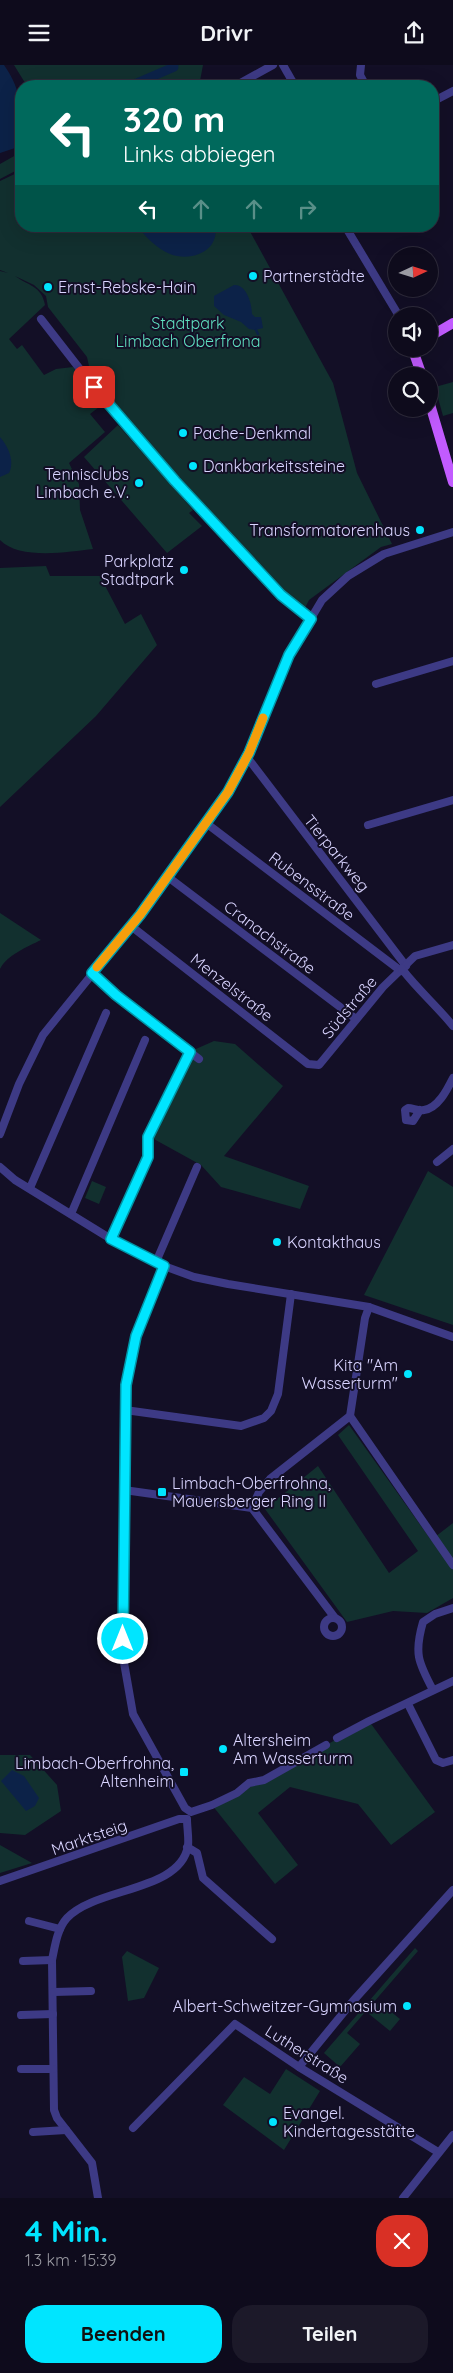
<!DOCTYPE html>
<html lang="de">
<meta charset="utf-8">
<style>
body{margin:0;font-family:Quicksand,sans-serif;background:#1c1929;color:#f1f3f6;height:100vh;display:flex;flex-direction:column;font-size:19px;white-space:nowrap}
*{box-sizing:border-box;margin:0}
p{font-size:16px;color:#9b9ba3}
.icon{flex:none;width:28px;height:28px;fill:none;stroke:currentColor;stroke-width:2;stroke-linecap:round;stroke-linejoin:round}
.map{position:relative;height:2133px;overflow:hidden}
.panel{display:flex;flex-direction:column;background:#0e0b1c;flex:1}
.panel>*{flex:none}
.hud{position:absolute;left:15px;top:15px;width:424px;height:152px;border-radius:20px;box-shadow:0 5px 20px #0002,0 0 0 1px #2e2b3b;background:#00695c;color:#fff;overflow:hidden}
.needle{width:32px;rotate:86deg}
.controls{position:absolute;left:388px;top:182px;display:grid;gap:10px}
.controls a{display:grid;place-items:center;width:50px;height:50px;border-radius:50%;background:#0e0b1c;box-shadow:0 5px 20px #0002,0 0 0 1px #2e2b3b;font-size:25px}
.pin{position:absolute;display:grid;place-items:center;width:42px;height:42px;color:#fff;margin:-21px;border-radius:10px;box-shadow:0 2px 8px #0006}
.me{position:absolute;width:55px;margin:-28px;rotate:0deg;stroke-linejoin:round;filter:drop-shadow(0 0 4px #0008)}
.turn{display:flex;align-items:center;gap:18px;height:105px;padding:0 25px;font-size:22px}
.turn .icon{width:65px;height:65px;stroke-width:2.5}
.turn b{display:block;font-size:35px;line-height:42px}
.lanes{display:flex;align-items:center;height:48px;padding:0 25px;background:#0003;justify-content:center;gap:25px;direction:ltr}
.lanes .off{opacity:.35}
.round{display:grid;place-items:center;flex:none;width:52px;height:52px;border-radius:20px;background:#1c1929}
.head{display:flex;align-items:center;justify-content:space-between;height:85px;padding:0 25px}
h1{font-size:30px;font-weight:800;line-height:38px;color:#00e5ff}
.action{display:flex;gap:10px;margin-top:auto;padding:10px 25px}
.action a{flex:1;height:58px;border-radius:20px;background:#00e5ff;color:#111;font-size:20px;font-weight:800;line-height:58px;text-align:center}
.action a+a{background:#1c1929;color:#f1f3f6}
header{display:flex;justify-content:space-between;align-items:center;height:65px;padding:0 25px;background:#0e0b1c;font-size:22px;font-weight:800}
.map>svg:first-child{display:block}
</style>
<header><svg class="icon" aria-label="menu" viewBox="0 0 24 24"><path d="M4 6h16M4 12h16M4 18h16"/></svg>Drivr<svg class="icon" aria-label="share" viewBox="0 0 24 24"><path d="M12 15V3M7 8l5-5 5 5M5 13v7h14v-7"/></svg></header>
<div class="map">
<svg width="453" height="2133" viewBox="0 0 453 2133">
<rect width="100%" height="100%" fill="#130f26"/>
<!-- green -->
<g fill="#12302f">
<polygon points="14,0 203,0 199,21 27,21"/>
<polygon points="21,84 21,103 0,114 0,99 16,90"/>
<path d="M 21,106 L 21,161 L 247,161 L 333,318 L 357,408 L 392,479 L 381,482 L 309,535 L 305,543 L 283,526 L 121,348 L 91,310 L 87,292 L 48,242 L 46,231 L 34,220 L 15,211 C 27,220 42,221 45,240 L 9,274 L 17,284 L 22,280 L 44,310 L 56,304 L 73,302 L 103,339 L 90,349 L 105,367 L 69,398 L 79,419 L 80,445 L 93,484 C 68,487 19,495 0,475 L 0,206 L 8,208 L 0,205 L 0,116 Z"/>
<polygon points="453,317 453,348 443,351 435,322"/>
<polygon points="118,360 193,445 189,448 202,461 167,488 84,392"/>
<polygon points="46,501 50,511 100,511 125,559 141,549 157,580 96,651 0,742 0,503"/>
<path d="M 0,848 L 41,875 C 27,882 7,890 0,904 Z"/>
<polygon points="214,976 235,979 283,1021 224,1091 309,1121 300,1144 221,1122 201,1100 152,1073 189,987"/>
<polygon points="428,1106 453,1122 453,1260 364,1230"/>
<polygon points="92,1116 106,1122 99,1139 85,1133"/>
<polygon points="349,1360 431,1475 453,1458 453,1533 427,1548 393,1546 347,1557 265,1444 318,1401 389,1508 418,1486 338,1370"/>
<polygon points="369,1656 435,1747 391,1780 358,1739 290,1722 258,1748 298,1800 275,1819 212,1740 264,1715"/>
<polygon points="0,1690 30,1690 57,1720 61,1746 25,1770 0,1768"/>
<polygon points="0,1780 32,1798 0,1808"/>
<polygon points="415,1883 418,1886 347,1968 360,1979 340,2002 324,1988"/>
<polygon points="127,1886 159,1903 144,1933 128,1936 122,1892"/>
<polygon points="379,1937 400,1954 390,1966 369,1949"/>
<polygon points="286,2004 320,2026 284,2085 223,2040 244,2012 270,2029"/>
</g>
<!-- water -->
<g fill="#0c2248">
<path d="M 0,0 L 4,0 C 23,27 21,46 21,78 L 15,83 L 0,88 Z"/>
<path d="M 137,161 L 215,161 C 220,187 190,197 170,189 C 157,184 146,172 137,161 Z"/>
<path d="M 234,220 C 246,219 252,238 252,249 L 255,252 L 261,252 L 263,263 L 255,265 L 249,264 L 241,257 L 224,250 L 214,241 L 214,231 Z"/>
<path d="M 0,372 C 8,381 15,396 9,408 L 0,412 Z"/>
<polygon points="12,1705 24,1711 39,1733 35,1741 26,1746 1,1716"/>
</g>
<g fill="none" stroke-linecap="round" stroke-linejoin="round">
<!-- stream -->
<g stroke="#0c2248" stroke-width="2.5">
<polyline points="174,2 177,0"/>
<polyline points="256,265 258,269"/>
</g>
<!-- canal -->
<polyline stroke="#0c2248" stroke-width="9" points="130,21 174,2"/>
<!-- minor -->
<g stroke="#3d3a85" stroke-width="8">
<polyline points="283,0 295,21"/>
<polyline points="361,0 360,10 366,21"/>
<polyline points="235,21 273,0"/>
<polyline points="432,37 453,26"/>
<polyline points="345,161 399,251"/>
<polyline points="41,254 104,335 186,428 281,530 311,554"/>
<polyline points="376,619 453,596"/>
<polyline points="247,692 406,901"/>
<polyline points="206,758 401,906"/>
<polyline points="368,760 453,735"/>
<polyline points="168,812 356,954"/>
<polyline points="131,861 308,999 319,1000 383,922 415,891 453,880"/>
<path d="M 402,904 C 418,925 437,941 453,961"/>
<polyline points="92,908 116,930 199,994"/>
<path d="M 420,1045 L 413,1056 L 406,1055 L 405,1045 L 408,1043 C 413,1043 418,1046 424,1045 C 438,1043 447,1025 453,1013"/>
<polyline points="0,1069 19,1019 43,970 140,850 228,727 249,688 289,590 322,535 348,511 384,489 453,467"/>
<polyline points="437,1097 453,1084"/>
<polyline points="0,1102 15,1115 111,1174 164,1201 194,1212 228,1219 369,1242 453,1272"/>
<polyline points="30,1123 106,948"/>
<polyline points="71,1149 145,975"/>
<polyline points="111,1174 148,1092 148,1072 189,987"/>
<polyline points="156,1197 197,1102"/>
<polyline points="164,1201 137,1271 126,1319 123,1592 133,1649 185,1743 191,1747 212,1740 237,1728 249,1718 264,1715 326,1680"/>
<polyline points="125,1345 241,1361 264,1353 271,1346 278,1329 291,1229"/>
<polyline points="350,1351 453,1500"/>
<polyline points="124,1425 252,1443 335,1553"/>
<polyline points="252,1443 259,1427 270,1414 350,1351 365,1253 369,1242"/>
<circle cx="333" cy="1562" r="9"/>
<path d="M 433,1625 C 418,1597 414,1588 423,1557 L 435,1549 L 453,1543"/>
<polyline points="408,1639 436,1695 443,1698 453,1695"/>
<polyline points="337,1673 369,1656 453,1616"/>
<polyline points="187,1782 197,1788 203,1813 272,1874"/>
<path d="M 0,1816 L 179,1754 L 187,1754 C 187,1763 189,1773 188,1781 C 180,1827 96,1822 67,1853 C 57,1864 55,1881 52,1895 L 54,2045 L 57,2053 L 92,2098 L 98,2133"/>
<polyline points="29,1856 60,1864"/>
<polyline points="23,1896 52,1895"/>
<polyline points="54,1927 91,1926"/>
<polyline points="21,1950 53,1949"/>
<polyline points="299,2002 353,1936 453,1825"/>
<polyline points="21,2004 53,2004"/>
<polyline points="133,2063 235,1959 299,2002 438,2087"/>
<polyline points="33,2067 66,2065"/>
<polyline points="403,2133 453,2070"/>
</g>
<!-- major -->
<g stroke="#c25bff" stroke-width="10">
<polyline points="429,272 453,258"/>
<polyline points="416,284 415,291 422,311"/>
<polyline points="429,336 453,417"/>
</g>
</g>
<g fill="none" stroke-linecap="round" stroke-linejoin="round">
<!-- route casing -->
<g stroke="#0095a6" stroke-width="12">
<polyline id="route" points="94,322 175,416 281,530 311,554 289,590 249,688 228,727 140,850 92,908 116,930 190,987 148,1072 148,1092 111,1174 164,1201 136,1271 126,1320 123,1574"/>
</g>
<!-- route -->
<use href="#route" stroke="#00e5ff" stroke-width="9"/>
<!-- slow -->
<polyline stroke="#f59e0b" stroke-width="9" points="97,902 140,850 228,727 249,688 263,653"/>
</g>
<!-- markers -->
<g fill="#00e5ff" stroke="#130f26" stroke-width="2">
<circle cx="253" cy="211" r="5"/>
<circle cx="48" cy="222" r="5"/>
<circle cx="183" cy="368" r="5"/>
<circle cx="193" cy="401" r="5"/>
<circle cx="139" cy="418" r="5"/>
<circle cx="420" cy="465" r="5"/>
<circle cx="184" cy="505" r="5"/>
<circle cx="277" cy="1177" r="5"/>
<circle cx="408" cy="1309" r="5"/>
<rect x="157" y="1422" width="10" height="10" rx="2.5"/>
<circle cx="223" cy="1684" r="5"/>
<rect x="179" y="1702" width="10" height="10" rx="2.5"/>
<circle cx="407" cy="1941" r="5"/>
<circle cx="273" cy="2057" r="5"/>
</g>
<g text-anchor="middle" stroke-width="4" stroke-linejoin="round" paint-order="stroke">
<!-- poi labels -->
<g font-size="16" fill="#d9d4ff" stroke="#130f26" text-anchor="start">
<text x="263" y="217">Partnerstädte</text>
<text x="58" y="228">Ernst-Rebske-Hain</text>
<text x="193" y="374">Pache-Denkmal</text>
<text x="203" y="407">Dankbarkeitssteine</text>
<text x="129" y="415" text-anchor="end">Tennisclubs<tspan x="129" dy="18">Limbach e.V.</tspan></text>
<text x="410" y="471" text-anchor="end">Transformatorenhaus</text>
<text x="174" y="502" text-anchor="end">Parkplatz<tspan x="174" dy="18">Stadtpark</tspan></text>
<text x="287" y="1183">Kontakthaus</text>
<text x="398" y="1306" text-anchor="end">Kita "Am<tspan x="398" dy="18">Wasserturm"</tspan></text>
<text x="172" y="1424">Limbach-Oberfrohna,<tspan x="172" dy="18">Mauersberger Ring II</tspan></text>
<text x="233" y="1681">Altersheim<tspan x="233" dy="18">Am Wasserturm</tspan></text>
<text x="174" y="1704" text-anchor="end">Limbach-Oberfrohna,<tspan x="174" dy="18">Altenheim</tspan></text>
<text x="397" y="1947" text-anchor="end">Albert-Schweitzer-Gymnasium</text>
<text x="283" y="2054">Evangel.<tspan x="283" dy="18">Kindertagesstätte</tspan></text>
</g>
<!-- park labels -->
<g font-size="16" fill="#5fe0c0" stroke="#130f26">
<text x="188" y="264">Stadtpark<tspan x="188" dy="18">Limbach Oberfrona</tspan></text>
</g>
<!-- street labels -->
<g font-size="16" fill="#d9d4ff" stroke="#130f26">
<text transform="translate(337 788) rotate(51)" y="6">Tierparkweg</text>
<text transform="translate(312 821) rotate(37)" y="6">Rubensstraße</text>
<text transform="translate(270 872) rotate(37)" y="6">Cranachstraße</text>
<text transform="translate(232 922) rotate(38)" y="6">Menzelstraße</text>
<text transform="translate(349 942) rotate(-50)" y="6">Südstraße</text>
<text transform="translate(89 1772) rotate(-19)" y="6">Marktsteig</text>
<text transform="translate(307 1989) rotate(32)" y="6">Lutherstraße</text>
</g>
</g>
</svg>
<div class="controls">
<a><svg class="needle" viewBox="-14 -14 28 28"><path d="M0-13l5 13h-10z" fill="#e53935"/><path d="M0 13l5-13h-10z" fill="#9b9ba3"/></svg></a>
<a><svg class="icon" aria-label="sound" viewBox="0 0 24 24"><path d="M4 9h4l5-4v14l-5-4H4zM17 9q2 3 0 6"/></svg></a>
<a><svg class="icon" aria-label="search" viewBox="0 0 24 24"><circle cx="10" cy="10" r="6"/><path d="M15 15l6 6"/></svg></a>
</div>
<div class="pin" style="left:94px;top:322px;background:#d93025"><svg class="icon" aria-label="arrive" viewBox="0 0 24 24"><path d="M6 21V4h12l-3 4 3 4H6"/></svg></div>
<svg class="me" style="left:123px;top:1574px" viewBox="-20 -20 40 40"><circle r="17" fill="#00e5ff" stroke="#fff" stroke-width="3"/><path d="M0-11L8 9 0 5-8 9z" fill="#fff"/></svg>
<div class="hud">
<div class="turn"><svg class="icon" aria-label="left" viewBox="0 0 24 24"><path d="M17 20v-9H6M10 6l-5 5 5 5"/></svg><div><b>320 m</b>Links abbiegen</div></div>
<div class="lanes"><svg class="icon" aria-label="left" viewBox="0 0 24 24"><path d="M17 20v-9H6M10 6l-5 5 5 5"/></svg><svg class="icon off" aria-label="ahead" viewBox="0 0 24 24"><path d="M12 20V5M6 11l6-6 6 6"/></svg><svg class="icon off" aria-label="ahead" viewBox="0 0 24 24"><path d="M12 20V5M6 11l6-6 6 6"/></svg><svg class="icon off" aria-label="right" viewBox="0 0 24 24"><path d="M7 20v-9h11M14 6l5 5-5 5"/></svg></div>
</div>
</div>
<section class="panel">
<div class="head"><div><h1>4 Min.</h1><p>1.3 km · 15:39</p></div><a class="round" style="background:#d93025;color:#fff"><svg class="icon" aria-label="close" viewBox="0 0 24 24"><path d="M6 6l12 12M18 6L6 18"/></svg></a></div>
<div class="action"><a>Beenden</a><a>Teilen</a></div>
</section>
